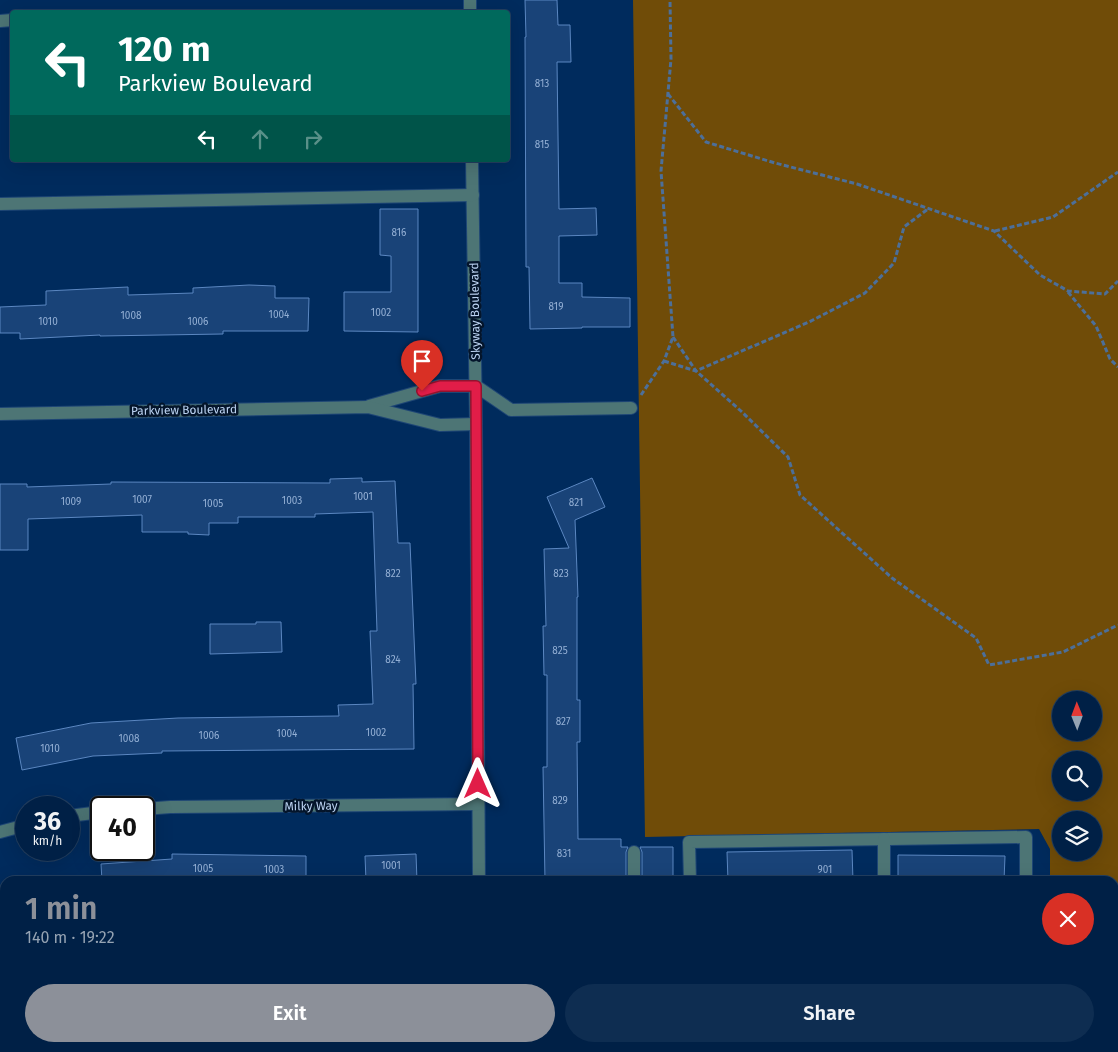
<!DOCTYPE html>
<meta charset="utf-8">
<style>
body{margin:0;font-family:"Fira Sans",sans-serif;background:#0e2d51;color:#f1f3f6;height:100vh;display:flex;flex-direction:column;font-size:19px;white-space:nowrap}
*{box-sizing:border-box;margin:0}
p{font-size:16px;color:#95a3b3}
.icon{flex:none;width:28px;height:28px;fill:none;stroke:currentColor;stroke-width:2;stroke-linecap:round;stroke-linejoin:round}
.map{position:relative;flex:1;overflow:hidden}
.sheet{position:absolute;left:0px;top:876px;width:1119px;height:176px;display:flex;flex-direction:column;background:#002046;border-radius:15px 15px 0 0;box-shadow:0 5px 20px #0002,0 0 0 1px #223e5f}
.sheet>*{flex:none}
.guide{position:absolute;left:10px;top:10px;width:500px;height:152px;border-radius:5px;box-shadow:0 5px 20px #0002,0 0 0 1px #223e5f;background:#00695c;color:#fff;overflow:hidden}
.needle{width:32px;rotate:359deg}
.tools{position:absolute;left:1052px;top:691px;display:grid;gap:10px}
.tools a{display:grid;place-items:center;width:50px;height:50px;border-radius:50%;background:#002046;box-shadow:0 5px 20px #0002,0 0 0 1px #223e5f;font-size:25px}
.speed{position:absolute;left:15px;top:796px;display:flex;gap:10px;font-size:25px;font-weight:700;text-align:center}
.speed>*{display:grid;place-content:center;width:65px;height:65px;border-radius:50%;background:#002046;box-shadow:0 5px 20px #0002,0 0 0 1px #223e5f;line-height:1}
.speed small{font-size:12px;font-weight:400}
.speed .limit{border:2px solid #111;border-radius:8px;background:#fff;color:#111}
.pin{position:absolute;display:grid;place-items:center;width:42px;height:42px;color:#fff;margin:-51px -21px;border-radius:50% 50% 50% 0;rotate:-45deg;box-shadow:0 0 5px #0007}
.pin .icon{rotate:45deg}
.me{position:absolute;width:55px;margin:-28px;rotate:0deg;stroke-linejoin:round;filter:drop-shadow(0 0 4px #0008)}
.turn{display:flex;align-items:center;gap:18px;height:105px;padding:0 25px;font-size:22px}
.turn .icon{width:65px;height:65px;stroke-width:2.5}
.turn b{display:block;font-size:35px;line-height:42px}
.lanes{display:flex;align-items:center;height:48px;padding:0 25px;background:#0003;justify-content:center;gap:25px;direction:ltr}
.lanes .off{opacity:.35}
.round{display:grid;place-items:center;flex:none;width:52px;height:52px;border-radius:26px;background:#0e2d51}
.headline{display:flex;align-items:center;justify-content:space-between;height:85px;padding:0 25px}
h1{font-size:30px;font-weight:600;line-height:38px;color:#8c9099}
.primary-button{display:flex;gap:10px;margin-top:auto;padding:10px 25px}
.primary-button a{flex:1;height:58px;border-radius:30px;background:#8c9099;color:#fff;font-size:20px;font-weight:600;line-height:58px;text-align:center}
.primary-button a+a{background:#0e2d51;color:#f1f3f6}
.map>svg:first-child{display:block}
</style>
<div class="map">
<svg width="1118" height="1052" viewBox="0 0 1118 1052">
<rect width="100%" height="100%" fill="#002b5d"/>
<!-- green -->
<path fill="#704c08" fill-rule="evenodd" d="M 633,0 L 1118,0 L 1118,1052 L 1054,1052 L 1054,1048 L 1114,1048 L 1114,881 L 1050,881 L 1050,849 L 1039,829 L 645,837 ZM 1061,700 L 1094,700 L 1094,732 L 1061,732 ZM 1061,760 L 1094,760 L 1094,792 L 1061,792 ZM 1061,820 L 1094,820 L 1094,852 L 1061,852 Z"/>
<!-- building -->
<g fill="#194378" stroke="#5b87c1">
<polygon points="525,0 557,0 558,25 570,25 571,62 557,62 559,209 596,208 597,235 559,236 559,283 582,283 582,297 630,298 630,327 582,327 582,328 530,329 529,267 526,267 525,37 526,37"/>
<polygon points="380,209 418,209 418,332 344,331 344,292 391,292 391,256 380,255"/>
<polygon points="249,285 275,286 275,298 309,298 308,331 223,331 223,334 100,336 100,335 20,339 20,333 0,333 0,307 46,305 46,291 128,287 128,295 193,293 193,288"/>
<polygon points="362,478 362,482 395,481 398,543 410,543 416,684 413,684 414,749 162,751 162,753 93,756 22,770 16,738 91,723 178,718 339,716 338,705 373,704 370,631 377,631 373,512 315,514 315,517 238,517 238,523 209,523 209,535 188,534 188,532 142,532 142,515 28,519 28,550 0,550 0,484 27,484 27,487 111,484 111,482 330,483 330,479"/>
<polygon points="592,478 605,507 575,520 578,597 577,597 577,700 580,700 580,742 577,742 578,839 621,839 621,847 628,847 626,852 626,881 545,881 543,767 547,767 547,675 544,675 543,626 546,626 544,549 569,548 547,497"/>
<polygon points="256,622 281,622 282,652 210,654 210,624 256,624"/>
<polygon points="640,847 673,847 673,881 642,881 642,852"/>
<polygon points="852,850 853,881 728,881 727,852"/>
<polygon points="172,854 306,856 306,881 102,881 101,864 172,859"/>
<polygon points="416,854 417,881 366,881 365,856"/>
<polygon points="898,855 1005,856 1004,881 898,881"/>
</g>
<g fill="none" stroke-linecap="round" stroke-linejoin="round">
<!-- minor casing -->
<g stroke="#1e4675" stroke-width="14">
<g id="minor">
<polyline points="470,0 470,12"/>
<polyline points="0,21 12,20"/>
<polyline points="472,160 476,424 479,881"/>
<polyline points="0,204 473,195"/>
<polyline points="369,406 440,386 476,386 511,410 631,408"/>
<polyline points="0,414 368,407 440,425 476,424"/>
<polyline points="144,809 170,807 478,804"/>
<polyline points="69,816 101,812"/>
<polyline points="0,832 26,825"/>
<polyline points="634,852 634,881"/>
<polyline points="690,881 689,842 1026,837 1026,881"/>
<polyline points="884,881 884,839"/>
<polyline points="482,1048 482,1052"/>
<polyline points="637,1048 637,1052"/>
<polyline points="692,1048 692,1052"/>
<polyline points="1029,1048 1029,1052"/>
<polyline points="883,1052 883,1048"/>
</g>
</g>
<!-- path -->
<g stroke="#4c6f9a" stroke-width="3" stroke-dasharray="5 2.5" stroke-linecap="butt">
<polyline points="668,94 706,142 775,163 857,184 994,231 1040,275 1068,291 1105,294 1118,281"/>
<polyline points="995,231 1053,217 1118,172"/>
<polyline points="1068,292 1096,326 1110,359 1118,367"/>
<polyline points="673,337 696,371 811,321 865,293 894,263 904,227 928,209"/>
<polyline points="664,361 696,371 741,411 788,457 800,495 892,578 976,638 989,665 1063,652 1118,625"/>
<polyline points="641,395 664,361 673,337 661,171 671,59 670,0"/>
</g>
<!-- minor -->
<use href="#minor" stroke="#4d7575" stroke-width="12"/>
</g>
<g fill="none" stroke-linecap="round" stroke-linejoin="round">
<!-- route casing -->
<g stroke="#92132f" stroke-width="12">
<polyline id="route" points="422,391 440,386 476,386 478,784"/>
</g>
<!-- route -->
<use href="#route" stroke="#e11d48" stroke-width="9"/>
</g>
<g text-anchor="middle" stroke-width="5" stroke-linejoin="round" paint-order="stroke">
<!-- number labels -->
<g font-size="10" fill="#93afd4">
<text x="542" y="87">813</text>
<text x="542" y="148">815</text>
<text x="399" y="236">816</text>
<text x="556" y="310">819</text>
<text x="381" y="316">1002</text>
<text x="279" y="318">1004</text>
<text x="131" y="319">1008</text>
<text x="48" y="325">1010</text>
<text x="198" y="325">1006</text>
<text x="363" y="500">1001</text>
<text x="142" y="503">1007</text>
<text x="292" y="504">1003</text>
<text x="71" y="505">1009</text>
<text x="576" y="506">821</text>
<text x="213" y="507">1005</text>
<text x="393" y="577">822</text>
<text x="561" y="577">823</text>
<text x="560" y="654">825</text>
<text x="393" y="663">824</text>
<text x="563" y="725">827</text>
<text x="376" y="736">1002</text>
<text x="287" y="737">1004</text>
<text x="209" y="739">1006</text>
<text x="129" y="742">1008</text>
<text x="50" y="752">1010</text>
<text x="560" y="804">829</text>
<text x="564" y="857">831</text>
<text x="391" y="869">1001</text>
<text x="203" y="872">1005</text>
<text x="274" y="873">1003</text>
<text x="825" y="873">901</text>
</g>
<!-- street labels -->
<g font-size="12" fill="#bcd3f2" stroke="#04152b">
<text transform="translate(475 311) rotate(-91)" y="4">Skyway Boulevard</text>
<text transform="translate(184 410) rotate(-1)" y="4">Parkview Boulevard</text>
<text transform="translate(311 806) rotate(-1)" y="4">Milky Way</text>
</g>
</g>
</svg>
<div class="tools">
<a><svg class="needle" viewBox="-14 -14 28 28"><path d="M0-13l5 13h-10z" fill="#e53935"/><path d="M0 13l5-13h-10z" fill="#95a3b3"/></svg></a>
<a><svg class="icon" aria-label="search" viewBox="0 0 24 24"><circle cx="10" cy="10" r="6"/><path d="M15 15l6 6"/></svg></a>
<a><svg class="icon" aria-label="layers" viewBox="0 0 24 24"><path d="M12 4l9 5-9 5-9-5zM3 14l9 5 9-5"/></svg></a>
</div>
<div class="speed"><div>36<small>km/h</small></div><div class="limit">40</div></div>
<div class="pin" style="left:422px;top:391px;background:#d93025"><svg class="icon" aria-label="arrive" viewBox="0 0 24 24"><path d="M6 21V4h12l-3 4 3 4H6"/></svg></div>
<svg class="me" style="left:478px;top:784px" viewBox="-20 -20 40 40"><path d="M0-17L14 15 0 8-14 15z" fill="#e11d48" stroke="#fff" stroke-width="4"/></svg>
<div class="guide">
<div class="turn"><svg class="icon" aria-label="left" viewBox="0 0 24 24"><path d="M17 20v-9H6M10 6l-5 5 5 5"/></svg><div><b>120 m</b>Parkview Boulevard</div></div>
<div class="lanes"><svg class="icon" aria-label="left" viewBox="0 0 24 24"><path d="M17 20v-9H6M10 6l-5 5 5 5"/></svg><svg class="icon off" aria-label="ahead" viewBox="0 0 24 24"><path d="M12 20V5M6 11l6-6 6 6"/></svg><svg class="icon off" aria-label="right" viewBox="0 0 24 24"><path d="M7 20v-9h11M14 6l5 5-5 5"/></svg></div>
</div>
<section class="sheet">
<div class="headline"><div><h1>1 min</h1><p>140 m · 19:22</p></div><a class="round" style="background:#d93025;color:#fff"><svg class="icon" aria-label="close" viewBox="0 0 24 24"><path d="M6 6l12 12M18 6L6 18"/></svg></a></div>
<div class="primary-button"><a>Exit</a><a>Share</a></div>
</section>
</div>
